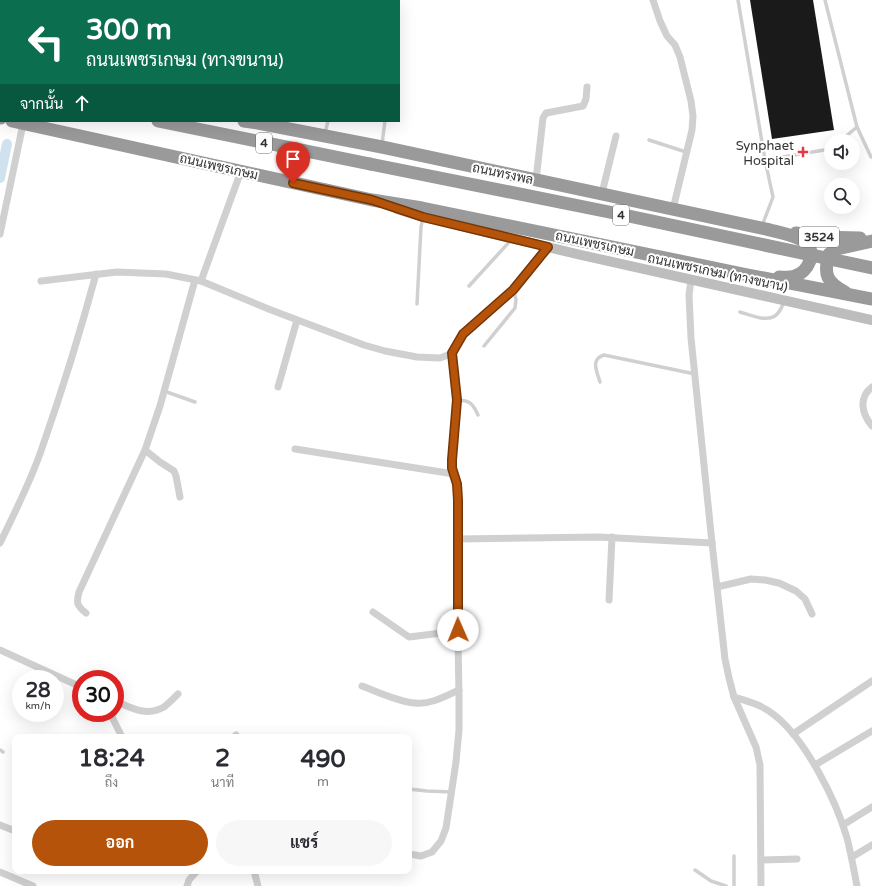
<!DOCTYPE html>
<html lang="th">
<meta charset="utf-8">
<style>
body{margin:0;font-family:"Varela Round",Sarabun,sans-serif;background:#f7f7f7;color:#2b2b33;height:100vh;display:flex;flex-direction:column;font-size:15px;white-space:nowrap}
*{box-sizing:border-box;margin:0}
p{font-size:13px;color:#7c7c81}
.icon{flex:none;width:22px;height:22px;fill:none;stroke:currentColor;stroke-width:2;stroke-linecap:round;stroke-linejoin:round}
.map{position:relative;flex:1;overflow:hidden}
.drawer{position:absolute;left:12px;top:734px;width:400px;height:140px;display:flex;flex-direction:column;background:#fff;border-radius:8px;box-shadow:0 4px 16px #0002}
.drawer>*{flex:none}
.hud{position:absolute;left:0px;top:0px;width:400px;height:122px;box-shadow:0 4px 16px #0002;background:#0b6e4f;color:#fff;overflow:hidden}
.tools{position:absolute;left:824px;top:134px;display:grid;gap:8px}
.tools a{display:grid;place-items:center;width:36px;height:36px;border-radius:50%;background:#fff;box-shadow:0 4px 16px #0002;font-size:20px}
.speed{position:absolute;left:12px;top:670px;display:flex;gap:8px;font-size:20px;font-weight:700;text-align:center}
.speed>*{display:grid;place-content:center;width:52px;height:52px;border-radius:50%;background:#fff;box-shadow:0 4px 16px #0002;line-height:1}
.speed small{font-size:10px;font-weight:400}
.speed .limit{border:6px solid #d22;background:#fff;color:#111}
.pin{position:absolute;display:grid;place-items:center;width:34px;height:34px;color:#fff;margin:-41px -17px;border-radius:50% 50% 50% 0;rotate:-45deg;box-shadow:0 0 4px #0007}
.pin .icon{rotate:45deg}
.me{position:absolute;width:44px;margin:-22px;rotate:359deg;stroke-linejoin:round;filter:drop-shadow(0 0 3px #0008)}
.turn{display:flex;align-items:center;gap:14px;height:84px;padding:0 20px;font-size:18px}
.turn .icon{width:52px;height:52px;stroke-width:2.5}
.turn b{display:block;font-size:28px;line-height:34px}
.then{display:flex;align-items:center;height:38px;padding:0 20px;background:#0003;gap:8px;font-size:15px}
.eta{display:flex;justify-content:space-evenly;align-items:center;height:68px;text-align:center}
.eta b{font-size:24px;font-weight:700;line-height:28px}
.action{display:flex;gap:8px;margin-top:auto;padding:8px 20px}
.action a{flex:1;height:46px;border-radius:24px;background:#b45309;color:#fff;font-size:16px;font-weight:700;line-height:46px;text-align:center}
.action a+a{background:#f7f7f7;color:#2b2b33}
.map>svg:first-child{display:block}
</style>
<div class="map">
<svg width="872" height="886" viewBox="0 0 872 886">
<rect width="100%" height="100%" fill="#fff"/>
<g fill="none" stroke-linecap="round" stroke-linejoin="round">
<!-- canal -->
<g stroke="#cfe2ee" stroke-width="10">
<polyline points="36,1 37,0"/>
<polyline points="0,178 7,144"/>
</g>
</g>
<!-- building -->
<polygon fill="#1a1a1a" points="750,0 813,0 834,130 772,139"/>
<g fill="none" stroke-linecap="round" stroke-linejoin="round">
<!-- lane -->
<g stroke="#d0d0d0" stroke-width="3.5">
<polyline points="738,0 765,160 773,197 762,226"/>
<polyline points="825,0 857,127 871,157 872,157"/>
<polyline points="136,1 136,0"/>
<polyline points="259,1 260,0"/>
<polyline points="325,133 328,121"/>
<polyline points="649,140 686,152"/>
<polyline points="840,141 857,127"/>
<polyline points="382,144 385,121"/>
<polyline points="765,160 830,149 831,148"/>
<polyline points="469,286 512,239"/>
<polyline points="417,304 421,227 423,217"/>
<path d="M 740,312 C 750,315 766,322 775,316 C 779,313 782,307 784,302"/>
<polyline points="484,346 515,308 516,299 513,290"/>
<path d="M 600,382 C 597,372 590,359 604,355 L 695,374"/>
<polyline points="164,391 195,402"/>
<path d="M 457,400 C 470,400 473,404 478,415"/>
<polyline points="0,750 3,752"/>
<polyline points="409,789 427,791 452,792"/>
<polyline points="695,870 711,881 726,886"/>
<polyline points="734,886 734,856"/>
</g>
<!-- street -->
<g stroke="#d0d0d0" stroke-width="7">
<polyline points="384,0 384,1"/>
<polyline points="653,0 660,21 667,36 675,45 680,57 691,101 693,116 692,130 673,209"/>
<polyline points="308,1 308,0"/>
<polyline points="536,180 543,118 546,113 583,106 586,99 587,87"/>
<polyline points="602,193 616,136"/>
<polyline points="0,234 23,124"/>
<polyline points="691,280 689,295 691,338 712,543 725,659 729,678 734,697 756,747 760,765 761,886"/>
<polyline points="41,281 117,272 166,274 201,281 271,310 364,345 385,351 417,357 440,358 453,353"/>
<polyline points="201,281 241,171"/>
<polyline points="278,387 297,320"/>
<path d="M 872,387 C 858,398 862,414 872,426"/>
<polyline points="295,449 454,474"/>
<polyline points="180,497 176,476 174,471 160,462 145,450 160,406 195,280"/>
<polyline points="458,539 599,537 712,543"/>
<path d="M 0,543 C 15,512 31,481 42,448 C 62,391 80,333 96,274"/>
<polyline points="717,587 751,579 765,580 779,583 796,591 805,599 812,614"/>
<polyline points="609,600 612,537"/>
<polyline points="373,612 409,637 458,631"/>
<path d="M 86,613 C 77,606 76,603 79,592 L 145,450"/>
<polyline points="0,650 81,687"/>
<path d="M 362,686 C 378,692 399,702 415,703 C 430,705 446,696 459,690"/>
<path d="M 734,697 C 747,701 762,705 773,714 C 805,738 836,800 847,838 C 851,854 854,870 857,886"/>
<path d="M 115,701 C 132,708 146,717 164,707 C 169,703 174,698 178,694"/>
<polyline points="111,713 113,719 122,737"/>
<polyline points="793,734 872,681"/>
<polyline points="236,735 237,737"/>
<polyline points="815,765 872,731"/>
<polyline points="0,825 15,831"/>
<polyline points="843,825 872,807"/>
<polyline points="409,854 421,856 432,852 441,841 446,828 456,762 459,730 459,695 457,587 458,500 457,484 452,468 452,460 457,400 453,353 463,334 513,290 548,247"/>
<polyline points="852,857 872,845"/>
<polyline points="761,860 797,859"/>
<polyline points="254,871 258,886"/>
<polyline points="0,872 33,886"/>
<polyline points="187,886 189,880 197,871"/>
</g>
<!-- secondary -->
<g stroke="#bdbdbd" stroke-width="10">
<polyline points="26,1 27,0"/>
<polyline points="53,1 53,0"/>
<polyline points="397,209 423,217 581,255 872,320"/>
</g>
<!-- highway -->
<g stroke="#9a9a9a" stroke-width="13">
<polyline points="0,87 1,87"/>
<polyline points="0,118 1,118"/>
<polyline points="12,121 372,200 422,208 748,275 872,299"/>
<polyline points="158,121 370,164"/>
<path d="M 244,121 L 258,123 L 382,147 L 766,229 C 777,232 796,235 805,242 C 818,252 808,272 795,276 C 790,278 784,277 779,277"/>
<polyline points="796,233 817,237 860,238"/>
<path d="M 845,292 C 827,283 823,274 829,254 L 837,249 L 872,241"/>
</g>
<!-- highway-bridge -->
<polyline stroke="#9a9a9a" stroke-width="13" points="370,164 624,215 872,268"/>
</g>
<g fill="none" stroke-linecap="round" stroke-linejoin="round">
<!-- route casing -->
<g stroke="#753606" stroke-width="10">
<polyline id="route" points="293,183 372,200 423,217 548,247 513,290 463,334 452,353 457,400 452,460 452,468 457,484 458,500 458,630"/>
</g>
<!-- route -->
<use href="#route" stroke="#b45309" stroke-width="7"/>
</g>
<!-- markers -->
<path fill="#e63946" stroke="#fff" stroke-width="1.5" d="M801 146h4v4h4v4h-4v4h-4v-4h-4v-4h4z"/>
<g text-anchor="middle" stroke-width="4" stroke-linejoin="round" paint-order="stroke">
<!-- shield labels -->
<g fill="#fff" stroke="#707070" stroke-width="1">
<rect x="256" y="133" width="16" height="20" rx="3"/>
<rect x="613" y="205" width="16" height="20" rx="3"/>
<rect x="799" y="227" width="40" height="20" rx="3"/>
</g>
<g font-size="12" font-weight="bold" fill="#333">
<text x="264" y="147">4</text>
<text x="621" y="219">4</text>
<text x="819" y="241">3524</text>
</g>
<!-- poi labels -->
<g font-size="13" fill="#333" stroke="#fff" text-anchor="end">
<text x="794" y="150">Synphaet<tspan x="794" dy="15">Hospital</tspan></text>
</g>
<!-- street labels -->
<g font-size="13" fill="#333" stroke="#fff">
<text transform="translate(219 166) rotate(13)" y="5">ถนนเพชรเกษม</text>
<text transform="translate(503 173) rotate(12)" y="5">ถนนทรงพล</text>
<text transform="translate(595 243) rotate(12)" y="5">ถนนเพชรเกษม</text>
<text transform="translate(718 272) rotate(12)" y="5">ถนนเพชรเกษม (ทางขนาน)</text>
</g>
</g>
</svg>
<div class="tools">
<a><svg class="icon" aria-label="sound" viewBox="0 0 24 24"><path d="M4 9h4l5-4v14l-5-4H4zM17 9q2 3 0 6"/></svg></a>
<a><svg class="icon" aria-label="search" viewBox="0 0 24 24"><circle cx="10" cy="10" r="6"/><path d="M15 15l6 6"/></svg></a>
</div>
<div class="speed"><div>28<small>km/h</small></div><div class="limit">30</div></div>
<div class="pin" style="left:293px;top:183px;background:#d93025"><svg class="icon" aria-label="arrive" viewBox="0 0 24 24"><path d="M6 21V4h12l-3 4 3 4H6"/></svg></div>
<svg class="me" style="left:458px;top:630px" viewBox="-20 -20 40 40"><circle r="19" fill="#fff"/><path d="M0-13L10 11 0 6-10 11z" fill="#b45309"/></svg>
<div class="hud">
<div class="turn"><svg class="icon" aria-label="left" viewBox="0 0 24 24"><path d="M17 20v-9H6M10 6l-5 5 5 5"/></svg><div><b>300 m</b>ถนนเพชรเกษม (ทางขนาน)</div></div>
<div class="then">จากนั้น<svg class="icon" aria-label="ahead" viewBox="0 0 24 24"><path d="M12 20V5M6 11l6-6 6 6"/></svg></div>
</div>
<section class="drawer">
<div class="eta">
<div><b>18:24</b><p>ถึง</p></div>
<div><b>2</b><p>นาที</p></div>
<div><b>490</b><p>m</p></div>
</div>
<div class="action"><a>ออก</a><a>แชร์</a></div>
</section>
</div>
